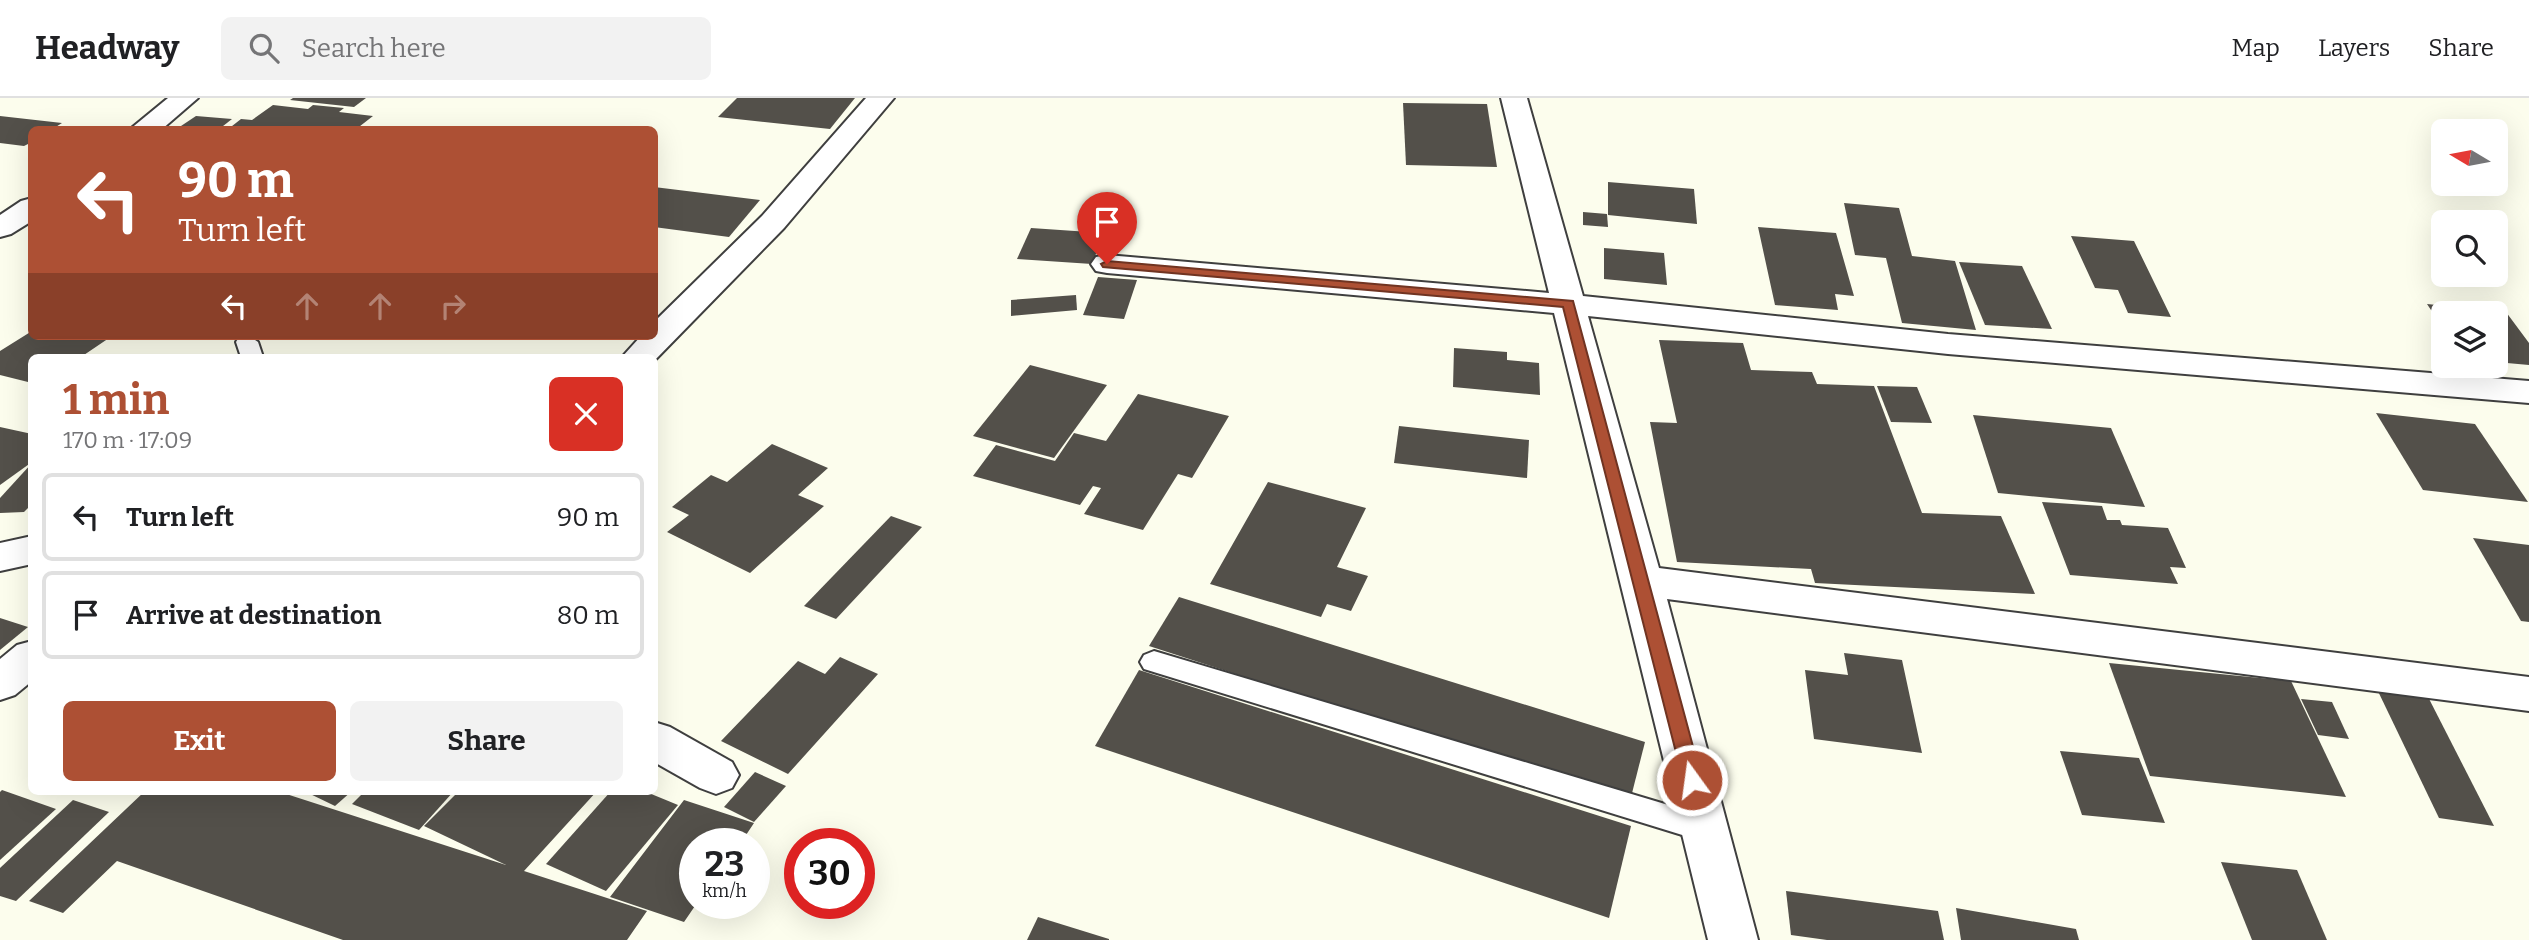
<!DOCTYPE html>
<meta charset="utf-8">
<style>
body{margin:0;font-family:Bitter,serif;background:#f2f2f2;color:#202124;height:100vh;display:flex;flex-direction:column;font-size:26px;white-space:nowrap}
*{box-sizing:border-box;margin:0}
p{font-size:23px;color:#757577}
.icon{flex:none;width:38px;height:38px;fill:none;stroke:currentColor;stroke-width:2;stroke-linecap:round;stroke-linejoin:round}
.map{position:relative;flex:1;overflow:hidden}
.drawer{position:absolute;left:28px;top:256px;width:630px;height:441px;display:flex;flex-direction:column;background:#fff;border-radius:10px;box-shadow:0 7px 28px #0002}
.drawer>*{flex:none}
.top-card{position:absolute;left:28px;top:28px;width:630px;height:214px;border-radius:10px;box-shadow:0 7px 28px #0002;background:#ad5034;color:#fff;overflow:hidden}
.needle{width:46px;rotate:280deg}
.controls{position:absolute;left:2431px;top:21px;display:grid;gap:14px}
.controls a{display:grid;place-items:center;width:77px;height:77px;border-radius:10px;background:#fff;box-shadow:0 7px 28px #0002;font-size:35px}
.speed{position:absolute;left:679px;top:730px;display:flex;gap:14px;font-size:35px;font-weight:700;text-align:center}
.speed>*{display:grid;place-content:center;width:91px;height:91px;border-radius:50%;background:#fff;box-shadow:0 7px 28px #0002;line-height:1}
.speed small{font-size:18px;font-weight:400}
.speed .limit{border:10px solid #d22;background:#fff;color:#111}
.pin{position:absolute;display:grid;place-items:center;width:60px;height:60px;color:#fff;margin:-72px -30px;border-radius:50% 50% 50% 0;rotate:-45deg;box-shadow:0 0 7px #0007}
.pin .icon{rotate:45deg}
.me{position:absolute;width:77px;margin:-38px;rotate:346deg;stroke-linejoin:round;filter:drop-shadow(0 0 5px #0008)}
.turn{display:flex;align-items:center;gap:24px;height:147px;padding:0 35px;font-size:32px}
.turn .icon{width:91px;height:91px;stroke-width:2.5}
.turn b{display:block;font-size:49px;line-height:60px}
.lanes{display:flex;align-items:center;height:66px;padding:0 35px;background:#0003;justify-content:center;gap:35px;direction:ltr}
.lanes .off{opacity:.35}
.round{display:grid;place-items:center;flex:none;width:74px;height:74px;border-radius:10px;background:#f2f2f2}
.summary{display:flex;align-items:center;justify-content:space-between;height:119px;padding:0 35px}
h1{font-size:42px;font-weight:700;line-height:52px;color:#ad5034}
.button{display:flex;gap:14px;margin-top:auto;padding:14px 35px}
.button a{flex:1;height:80px;border-radius:10px;background:#ad5034;color:#fff;font-size:28px;font-weight:700;line-height:80px;text-align:center}
.button a+a{background:#f2f2f2;color:#202124}
ul{padding:0;list-style:none}
li{display:flex;align-items:center;gap:21px;height:88px;margin:0 14px 10px;padding:0 21px;border:4px solid #e0e0e0;border-radius:10px}
li div{flex:1}
li b{display:block;font-size:26px}
li em{font-style:normal}
header{display:flex;align-items:center;gap:42px;box-sizing:border-box;height:98px;padding:0 35px;background:#fff;border-bottom:2px solid #e0e0e0}
header strong{font-size:33px}
nav{display:flex;gap:38px;margin-inline-start:auto;font-size:24px}
.search{width:490px;height:63px;background:#f2f2f2;display:flex;align-items:center;gap:18px;box-sizing:border-box;padding:0 24px;border-radius:10px;color:#757577;font-size:26px}
.map>svg:first-child{display:block}
</style>
<header>
<strong>Headway</strong>
<div class="search"><svg class="icon" aria-label="search" viewBox="0 0 24 24"><circle cx="10" cy="10" r="6"/><path d="M15 15l6 6"/></svg>Search here</div>
<nav><a>Map</a><a>Layers</a><a>Share</a></nav>
</header>
<div class="map">
<svg width="2529" height="842" viewBox="0 0 2529 842">
<rect width="100%" height="100%" fill="#fcfded"/>
<!-- building -->
<g fill="#53504a">
<polygon points="293,0 366,0 354,9 290,2"/>
<polygon points="737,0 855,0 830,31 718,19"/>
<polygon points="1403,5 1487,6 1497,69 1406,67"/>
<polygon points="273,7 308,11 313,7 344,10 339,14 373,18 355,32 227,32 241,21 252,22"/>
<polygon points="0,18 62,25 51,32 32,32 32,44 24,48 0,45"/>
<polygon points="196,18 232,21 218,32 175,32"/>
<polygon points="1608,84 1694,91 1697,126 1608,117"/>
<polygon points="654,89 760,102 729,139 654,129"/>
<polygon points="1844,105 1899,110 1912,158 1955,163 1976,232 1902,225 1886,160 1855,157"/>
<polygon points="1583,114 1607,116 1608,129 1583,127"/>
<polygon points="1758,129 1836,135 1854,198 1835,196 1838,212 1775,207"/>
<polygon points="1031,130 1104,135 1092,166 1017,161"/>
<polygon points="2071,138 2134,143 2171,219 2128,215 2118,192 2095,190"/>
<polygon points="1604,150 1664,155 1667,187 1604,181"/>
<polygon points="1959,164 2022,168 2052,231 1985,227"/>
<polygon points="1098,179 1137,182 1124,221 1083,217"/>
<polygon points="1076,197 1077,212 1011,218 1011,202"/>
<polygon points="2427,206 2506,214 2529,245 2529,267 2496,264 2496,215 2443,215 2443,230"/>
<polygon points="32,233 32,238 112,238 81,259 32,259 32,285 0,277 0,253"/>
<polygon points="1659,242 1743,245 1751,272 1812,274 1817,286 1874,288 1922,415 2001,418 2035,496 1815,485 1811,471 1677,464 1650,324 1677,325"/>
<polygon points="1454,250 1507,254 1507,262 1539,265 1540,297 1453,289"/>
<polygon points="1030,267 1107,287 1054,360 973,338"/>
<polygon points="1877,288 1917,289 1932,325 1891,324"/>
<polygon points="1138,296 1229,318 1192,380 1178,376 1143,432 1084,416 1101,390 1093,388 1080,407 973,378 996,347 1055,363 1074,335 1106,343"/>
<polygon points="2376,315 2475,326 2528,404 2423,392"/>
<polygon points="1973,317 2111,330 2145,409 1998,395"/>
<polygon points="1399,328 1529,342 1527,380 1394,365"/>
<polygon points="0,329 32,336 32,364 0,387"/>
<polygon points="772,346 828,370 798,397 824,408 750,475 667,434 689,417 672,409 711,377 727,384"/>
<polygon points="32,365 32,406 24,414 0,415 0,400"/>
<polygon points="1268,384 1366,410 1337,469 1368,478 1351,513 1327,506 1321,519 1210,486"/>
<polygon points="2042,404 2102,408 2107,422 2120,422 2122,427 2168,430 2186,470 2170,469 2178,486 2070,477"/>
<polygon points="891,418 922,429 836,521 804,508"/>
<polygon points="2473,440 2529,447 2529,524 2521,523"/>
<polygon points="1179,499 1645,644 1630,703 1149,548"/>
<polygon points="0,520 28,529 0,552"/>
<polygon points="1844,555 1902,562 1922,655 1814,641 1805,572 1848,577"/>
<polygon points="840,559 878,576 788,676 721,643 798,563 825,576"/>
<polygon points="2109,565 2291,583 2346,699 2150,678"/>
<polygon points="1139,572 1631,728 1609,820 1095,648"/>
<polygon points="2375,587 2425,593 2494,728 2439,720"/>
<polygon points="2301,601 2332,604 2349,641 2318,637"/>
<polygon points="2060,653 2139,660 2165,725 2082,717"/>
<polygon points="755,674 786,688 754,724 724,709"/>
<polygon points="2,692 56,711 0,762 0,694"/>
<polygon points="145,693 277,693 506,767 424,728 459,693 597,693 524,773 647,813 627,842 343,842 117,763 63,815 29,803"/>
<polygon points="304,693 352,693 335,708"/>
<polygon points="365,693 454,693 419,732 352,706"/>
<polygon points="611,693 644,693 678,707 606,793 546,766"/>
<polygon points="73,702 109,714 16,803 0,798 0,770"/>
<polygon points="684,702 754,725 740,746 695,746 695,805 697,805 684,824 610,799"/>
<polygon points="2221,764 2297,772 2327,842 2252,842"/>
<polygon points="1786,793 1938,813 1944,842 1827,842 1791,837"/>
<polygon points="1956,810 2076,831 2079,842 1961,842"/>
<polygon points="1038,819 1109,841 1109,842 1027,842"/>
</g>
<g fill="none" stroke-linecap="round" stroke-linejoin="round">
<!-- service casing -->
<g stroke="#3f3f3f" stroke-width="4">
<g id="service">
<polygon points="249,238 258,244 263,259 241,259 236,244 239,239"/>
<polygon points="1154,553 1705,718 1716,722 1720,731 1716,740 1705,744 1144,571 1140,564 1144,557"/>
</g>
</g>
<!-- minor casing -->
<g stroke="#3f3f3f" stroke-width="4">
<g id="minor">
<polygon points="168,0 198,0 161,32 129,32"/>
<polygon points="1501,0 1527,0 1583,198 1948,236 2529,283 2529,305 1948,256 1588,218 1659,470 2529,579 2529,613 1667,501 1758,842 1708,842 1554,215 1107,175 1096,173 1091,166 1096,159 1107,157 1549,195"/>
<polygon points="32,100 32,123 11,136 0,139 0,117 21,103"/>
<polygon points="32,543 32,583 15,597 0,602 0,561 17,547"/>
<polygon points="654,624 670,629 732,664 739,677 732,690 716,696 700,690 654,664"/>
</g>
</g>
<!-- tertiary casing -->
<g stroke="#3f3f3f" stroke-width="4">
<g id="tertiary">
<polygon points="866,0 894,0 784,130 654,263 654,259 622,259 641,238 654,238 654,224 762,118"/>
<polygon points="32,438 32,466 0,473 0,445"/>
</g>
</g>
<!-- service -->
<use href="#service" fill="#fff" fill-rule="evenodd"/>
<!-- minor -->
<use href="#minor" fill="#fff" fill-rule="evenodd"/>
<!-- tertiary -->
<use href="#tertiary" fill="#fff" fill-rule="evenodd"/>
</g>
<!-- route -->
<polygon fill="#ad5034" stroke="#703422" stroke-width="2" points="1107,163 1573,203 1702,682 1699,687 1692,690 1686,687 1683,682 1563,209 1103,169 1101,166"/>
</svg>
<div class="controls">
<a><svg class="needle" viewBox="-14 -14 28 28"><path d="M0-13l5 13h-10z" fill="#e53935"/><path d="M0 13l5-13h-10z" fill="#757577"/></svg></a>
<a><svg class="icon" aria-label="search" viewBox="0 0 24 24"><circle cx="10" cy="10" r="6"/><path d="M15 15l6 6"/></svg></a>
<a><svg class="icon" aria-label="layers" viewBox="0 0 24 24"><path d="M12 4l9 5-9 5-9-5zM3 14l9 5 9-5"/></svg></a>
</div>
<div class="speed"><div>23<small>km/h</small></div><div class="limit">30</div></div>
<div class="pin" style="left:1107px;top:166px;background:#d93025"><svg class="icon" aria-label="arrive" viewBox="0 0 24 24"><path d="M6 21V4h12l-3 4 3 4H6"/></svg></div>
<svg class="me" style="left:1692px;top:682px" viewBox="-20 -20 40 40"><circle r="17" fill="#ad5034" stroke="#fff" stroke-width="3"/><path d="M0-11L8 9 0 5-8 9z" fill="#fff"/></svg>
<div class="top-card">
<div class="turn"><svg class="icon" aria-label="left" viewBox="0 0 24 24"><path d="M17 20v-9H6M10 6l-5 5 5 5"/></svg><div><b>90 m</b>Turn left</div></div>
<div class="lanes"><svg class="icon" aria-label="left" viewBox="0 0 24 24"><path d="M17 20v-9H6M10 6l-5 5 5 5"/></svg><svg class="icon off" aria-label="ahead" viewBox="0 0 24 24"><path d="M12 20V5M6 11l6-6 6 6"/></svg><svg class="icon off" aria-label="ahead" viewBox="0 0 24 24"><path d="M12 20V5M6 11l6-6 6 6"/></svg><svg class="icon off" aria-label="right" viewBox="0 0 24 24"><path d="M7 20v-9h11M14 6l5 5-5 5"/></svg></div>
</div>
<section class="drawer">
<div class="summary"><div><h1>1 min</h1><p>170 m · 17:09</p></div><a class="round" style="background:#d93025;color:#fff"><svg class="icon" aria-label="close" viewBox="0 0 24 24"><path d="M6 6l12 12M18 6L6 18"/></svg></a></div>
<ul>
<li><svg class="icon" aria-label="left" viewBox="0 0 24 24"><path d="M17 20v-9H6M10 6l-5 5 5 5"/></svg><div><b>Turn left</b></div><em>90 m</em></li>
<li><svg class="icon" aria-label="arrive" viewBox="0 0 24 24"><path d="M6 21V4h12l-3 4 3 4H6"/></svg><div><b>Arrive at destination</b></div><em>80 m</em></li>
</ul>
<div class="button"><a>Exit</a><a>Share</a></div>
</section>
</div>
